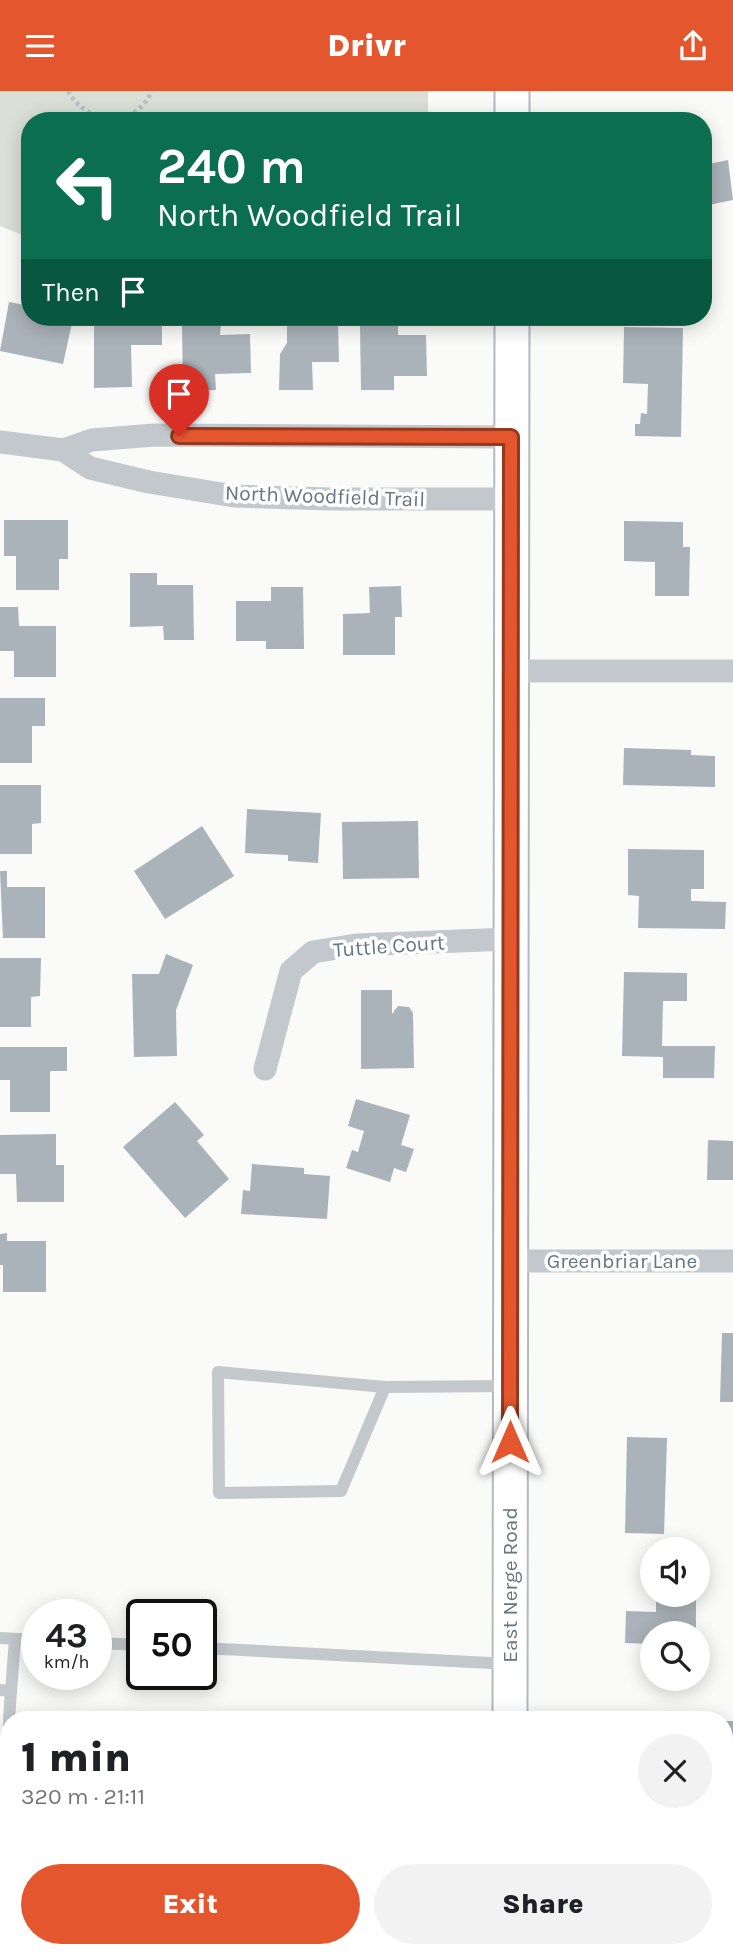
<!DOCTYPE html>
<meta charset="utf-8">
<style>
body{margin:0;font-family:Karla,sans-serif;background:#f2f2f2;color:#202124;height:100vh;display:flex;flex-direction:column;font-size:26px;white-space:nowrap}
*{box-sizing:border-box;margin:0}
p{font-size:23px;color:#757577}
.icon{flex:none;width:38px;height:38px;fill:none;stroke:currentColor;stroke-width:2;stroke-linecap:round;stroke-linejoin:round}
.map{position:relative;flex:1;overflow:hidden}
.drawer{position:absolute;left:0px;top:1620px;width:733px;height:247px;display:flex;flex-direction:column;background:#fff;border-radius:28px 28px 0 0;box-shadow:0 4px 18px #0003}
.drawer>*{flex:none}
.guide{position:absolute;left:21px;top:21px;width:691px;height:214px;border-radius:28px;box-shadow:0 4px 18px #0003;background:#0b6e4f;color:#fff;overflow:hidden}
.fabs{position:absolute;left:640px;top:1446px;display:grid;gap:14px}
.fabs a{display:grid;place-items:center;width:70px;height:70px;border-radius:50%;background:#fff;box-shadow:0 4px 18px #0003;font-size:35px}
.speed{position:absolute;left:21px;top:1508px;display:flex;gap:14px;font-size:35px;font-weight:700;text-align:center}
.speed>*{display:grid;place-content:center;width:91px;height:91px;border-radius:50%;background:#fff;box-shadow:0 4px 18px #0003;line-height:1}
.speed small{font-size:18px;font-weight:400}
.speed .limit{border:4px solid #111;border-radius:10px;background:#fff;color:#111}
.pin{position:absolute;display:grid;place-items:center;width:60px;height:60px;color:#fff;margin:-72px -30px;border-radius:50% 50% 50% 0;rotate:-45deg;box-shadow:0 0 7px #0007}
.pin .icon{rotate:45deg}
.me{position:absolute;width:77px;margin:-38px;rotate:0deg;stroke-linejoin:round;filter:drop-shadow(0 0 5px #0008)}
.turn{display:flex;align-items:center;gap:24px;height:147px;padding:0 21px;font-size:32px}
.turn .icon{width:91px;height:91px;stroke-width:2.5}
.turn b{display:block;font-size:49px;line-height:60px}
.then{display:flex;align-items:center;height:66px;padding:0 21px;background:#0003;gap:14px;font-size:26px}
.round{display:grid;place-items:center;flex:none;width:74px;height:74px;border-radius:37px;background:#f2f2f2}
.overview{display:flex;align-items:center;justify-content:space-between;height:119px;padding:0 21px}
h1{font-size:42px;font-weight:800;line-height:52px}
.button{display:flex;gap:14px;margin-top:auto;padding:14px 21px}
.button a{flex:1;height:80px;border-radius:42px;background:#e4572e;color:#fff;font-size:28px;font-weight:800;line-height:80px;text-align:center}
.button a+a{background:#f2f2f2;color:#202124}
header{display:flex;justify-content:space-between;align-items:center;height:91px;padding:0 21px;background:#e4572e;color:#fff;font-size:32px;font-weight:800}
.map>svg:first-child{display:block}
</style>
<header><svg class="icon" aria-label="menu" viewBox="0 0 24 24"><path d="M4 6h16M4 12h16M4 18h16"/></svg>Drivr<svg class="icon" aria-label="share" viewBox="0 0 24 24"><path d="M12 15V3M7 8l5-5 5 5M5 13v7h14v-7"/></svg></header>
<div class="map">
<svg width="733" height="1866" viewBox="0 0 733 1866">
<rect width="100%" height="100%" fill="#fafaf8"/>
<!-- green -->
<g fill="#dadfd7">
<polygon points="0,0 428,0 428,30 30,30 30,147 0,135"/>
<polygon points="0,1829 9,1830 9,1858 14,1859 13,1866 0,1866"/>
</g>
<!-- building -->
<g fill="#aab3b9">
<polygon points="728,69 733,109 704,115 704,74"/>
<polygon points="9,211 30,215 30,226 72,232 63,273 0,260"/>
<polygon points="94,226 162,226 162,254 131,254 132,296 94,297"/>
<polygon points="287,230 338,230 339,271 312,271 313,299 279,299 280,263 287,252"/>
<polygon points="221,234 220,244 250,243 251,282 215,283 216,299 183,300 182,235"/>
<polygon points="360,235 398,235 398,244 426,244 427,285 394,285 394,299 361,299"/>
<polygon points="624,236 683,237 681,346 635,345 635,333 640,333 641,322 647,323 648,293 623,292"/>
<polygon points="4,429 68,429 68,468 59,468 59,499 16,499 16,465 4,465"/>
<polygon points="624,430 683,431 683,456 690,456 689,505 655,505 655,471 624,470"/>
<polygon points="130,482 157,482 157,494 193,494 194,549 164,549 163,535 130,536"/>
<polygon points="401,495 402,526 395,526 395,564 343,564 343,523 370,522 369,496"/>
<polygon points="271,496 303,496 304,558 266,558 266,550 236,550 236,510 271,510"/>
<polygon points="0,516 18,516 19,535 56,535 56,586 14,586 14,560 0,560"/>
<polygon points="0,607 45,607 45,635 32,635 32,672 0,672"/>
<polygon points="624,657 691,659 691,664 715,665 715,696 623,694"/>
<polygon points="0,694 41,694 41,732 32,733 32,763 0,763"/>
<polygon points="247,718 321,722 318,772 288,770 288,764 245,762"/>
<polygon points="418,730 419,787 343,788 342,731"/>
<polygon points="202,735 234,785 165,828 134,780"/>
<polygon points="628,758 704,759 704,798 691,798 691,810 726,811 725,838 638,837 639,805 628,804"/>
<polygon points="0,780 7,780 7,796 45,796 45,847 3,847"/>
<polygon points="166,863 193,874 176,919 177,965 134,966 132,883 159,883"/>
<polygon points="0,867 41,867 40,905 31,906 31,936 0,936"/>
<polygon points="624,881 687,882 687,910 663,910 662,955 715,955 714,987 663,987 663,966 622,965"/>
<polygon points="361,899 392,899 392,923 398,915 409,916 413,922 414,977 361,978"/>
<polygon points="0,956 67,956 67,980 50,980 50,1021 10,1021 10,989 0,989"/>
<polygon points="356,1008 410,1024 401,1054 414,1058 406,1081 394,1077 390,1091 346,1077 352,1059 358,1061 364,1040 348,1035"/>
<polygon points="175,1011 204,1044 197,1050 229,1088 185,1127 123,1056"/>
<polygon points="56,1043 56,1074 64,1074 64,1111 17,1111 16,1083 0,1083 0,1044"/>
<polygon points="708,1049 733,1050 733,1089 707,1089"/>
<polygon points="252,1073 304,1077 304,1083 330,1085 327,1128 241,1123 243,1099 250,1100"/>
<polygon points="7,1142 7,1150 46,1150 46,1201 3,1201 3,1174 0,1174 0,1143"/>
<polygon points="722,1242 733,1242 733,1311 720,1311"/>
<polygon points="627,1346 667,1347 664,1443 625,1442"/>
<polygon points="656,1503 696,1503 696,1542 653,1542 653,1553 625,1552 626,1520 656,1521"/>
<rect x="724" y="1630" width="9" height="37"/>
<polygon points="724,1824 733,1824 733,1866 720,1866 721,1858 724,1858"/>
<polygon points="107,1858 193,1858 192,1866 106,1866"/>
</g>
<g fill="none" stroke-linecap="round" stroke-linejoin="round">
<!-- secondary casing -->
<g stroke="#b3babf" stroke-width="37">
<g id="secondary">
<polyline points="512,30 512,0"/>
<polyline points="510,1629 512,226"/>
<polyline points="511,1858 511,1866"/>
</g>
</g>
<!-- path -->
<path stroke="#bbbfc2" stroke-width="4.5" stroke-dasharray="3.5 3.5" stroke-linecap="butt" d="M 68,0 C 87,34 134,39 152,0"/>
<!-- service -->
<g stroke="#c3c8cc" stroke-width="12">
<polyline points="385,1296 341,1400 219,1402 218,1281 385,1296 510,1295"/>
<polyline points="0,1547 37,1549"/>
<polyline points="96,1552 142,1554"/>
<polyline points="201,1557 510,1573"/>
<polyline points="0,1599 11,1600 15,1548"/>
<polyline points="9,1629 11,1600"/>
<polyline points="0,1768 9,1633"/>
<polyline points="80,1866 81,1858"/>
<polyline points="230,1866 231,1858"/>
<polyline points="320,1866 321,1858"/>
</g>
<!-- minor -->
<g stroke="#c3c8cc" stroke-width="23">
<polyline points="0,351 63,359"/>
<polyline points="511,408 329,408 234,405 149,391 90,377 63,359 92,349 154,344 511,346"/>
<polyline points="511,580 733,580"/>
<polyline points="265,978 291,880 313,861 356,854 511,848"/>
<polyline points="510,1170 733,1170"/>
<polyline points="724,1750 733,1750"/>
</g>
<!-- secondary -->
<use href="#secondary" stroke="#fff" stroke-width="33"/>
</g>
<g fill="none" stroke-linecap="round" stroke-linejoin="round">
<!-- route casing -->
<g stroke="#94391e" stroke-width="18">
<polyline id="route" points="179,345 511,346 510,1351"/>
</g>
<!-- route -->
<use href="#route" stroke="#e4572e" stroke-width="12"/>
</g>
<g text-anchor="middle" stroke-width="7" stroke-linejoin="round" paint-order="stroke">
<!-- street labels -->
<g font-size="21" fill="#657683" stroke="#fff">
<text transform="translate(325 405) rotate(2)" y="7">North Woodfield Trail</text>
<text transform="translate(389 855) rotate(-4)" y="7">Tuttle Court</text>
<text x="622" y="1177">Greenbriar Lane</text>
<text transform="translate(510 1494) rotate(-90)" y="7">East Nerge Road</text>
</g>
</g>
</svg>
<div class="fabs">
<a><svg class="icon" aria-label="sound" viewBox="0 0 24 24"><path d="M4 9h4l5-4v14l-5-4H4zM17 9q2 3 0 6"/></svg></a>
<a><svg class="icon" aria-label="search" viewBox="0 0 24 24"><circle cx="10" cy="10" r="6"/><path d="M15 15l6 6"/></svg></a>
</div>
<div class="speed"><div>43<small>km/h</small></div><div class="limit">50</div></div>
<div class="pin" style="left:179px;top:345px;background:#d93025"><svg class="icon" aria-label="arrive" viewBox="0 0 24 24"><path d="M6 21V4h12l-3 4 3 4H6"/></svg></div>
<svg class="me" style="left:510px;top:1351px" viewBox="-20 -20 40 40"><path d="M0-17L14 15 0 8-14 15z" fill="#e4572e" stroke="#fff" stroke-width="4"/></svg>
<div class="guide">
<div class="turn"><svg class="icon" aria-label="left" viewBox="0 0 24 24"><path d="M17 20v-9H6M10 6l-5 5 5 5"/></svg><div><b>240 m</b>North Woodfield Trail</div></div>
<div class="then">Then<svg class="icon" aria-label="arrive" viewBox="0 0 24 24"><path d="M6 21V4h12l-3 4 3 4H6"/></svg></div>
</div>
<section class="drawer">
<div class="overview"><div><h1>1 min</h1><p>320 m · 21:11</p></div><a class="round"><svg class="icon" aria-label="close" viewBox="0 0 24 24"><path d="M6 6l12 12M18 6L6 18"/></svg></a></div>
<div class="button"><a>Exit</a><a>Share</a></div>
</section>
</div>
